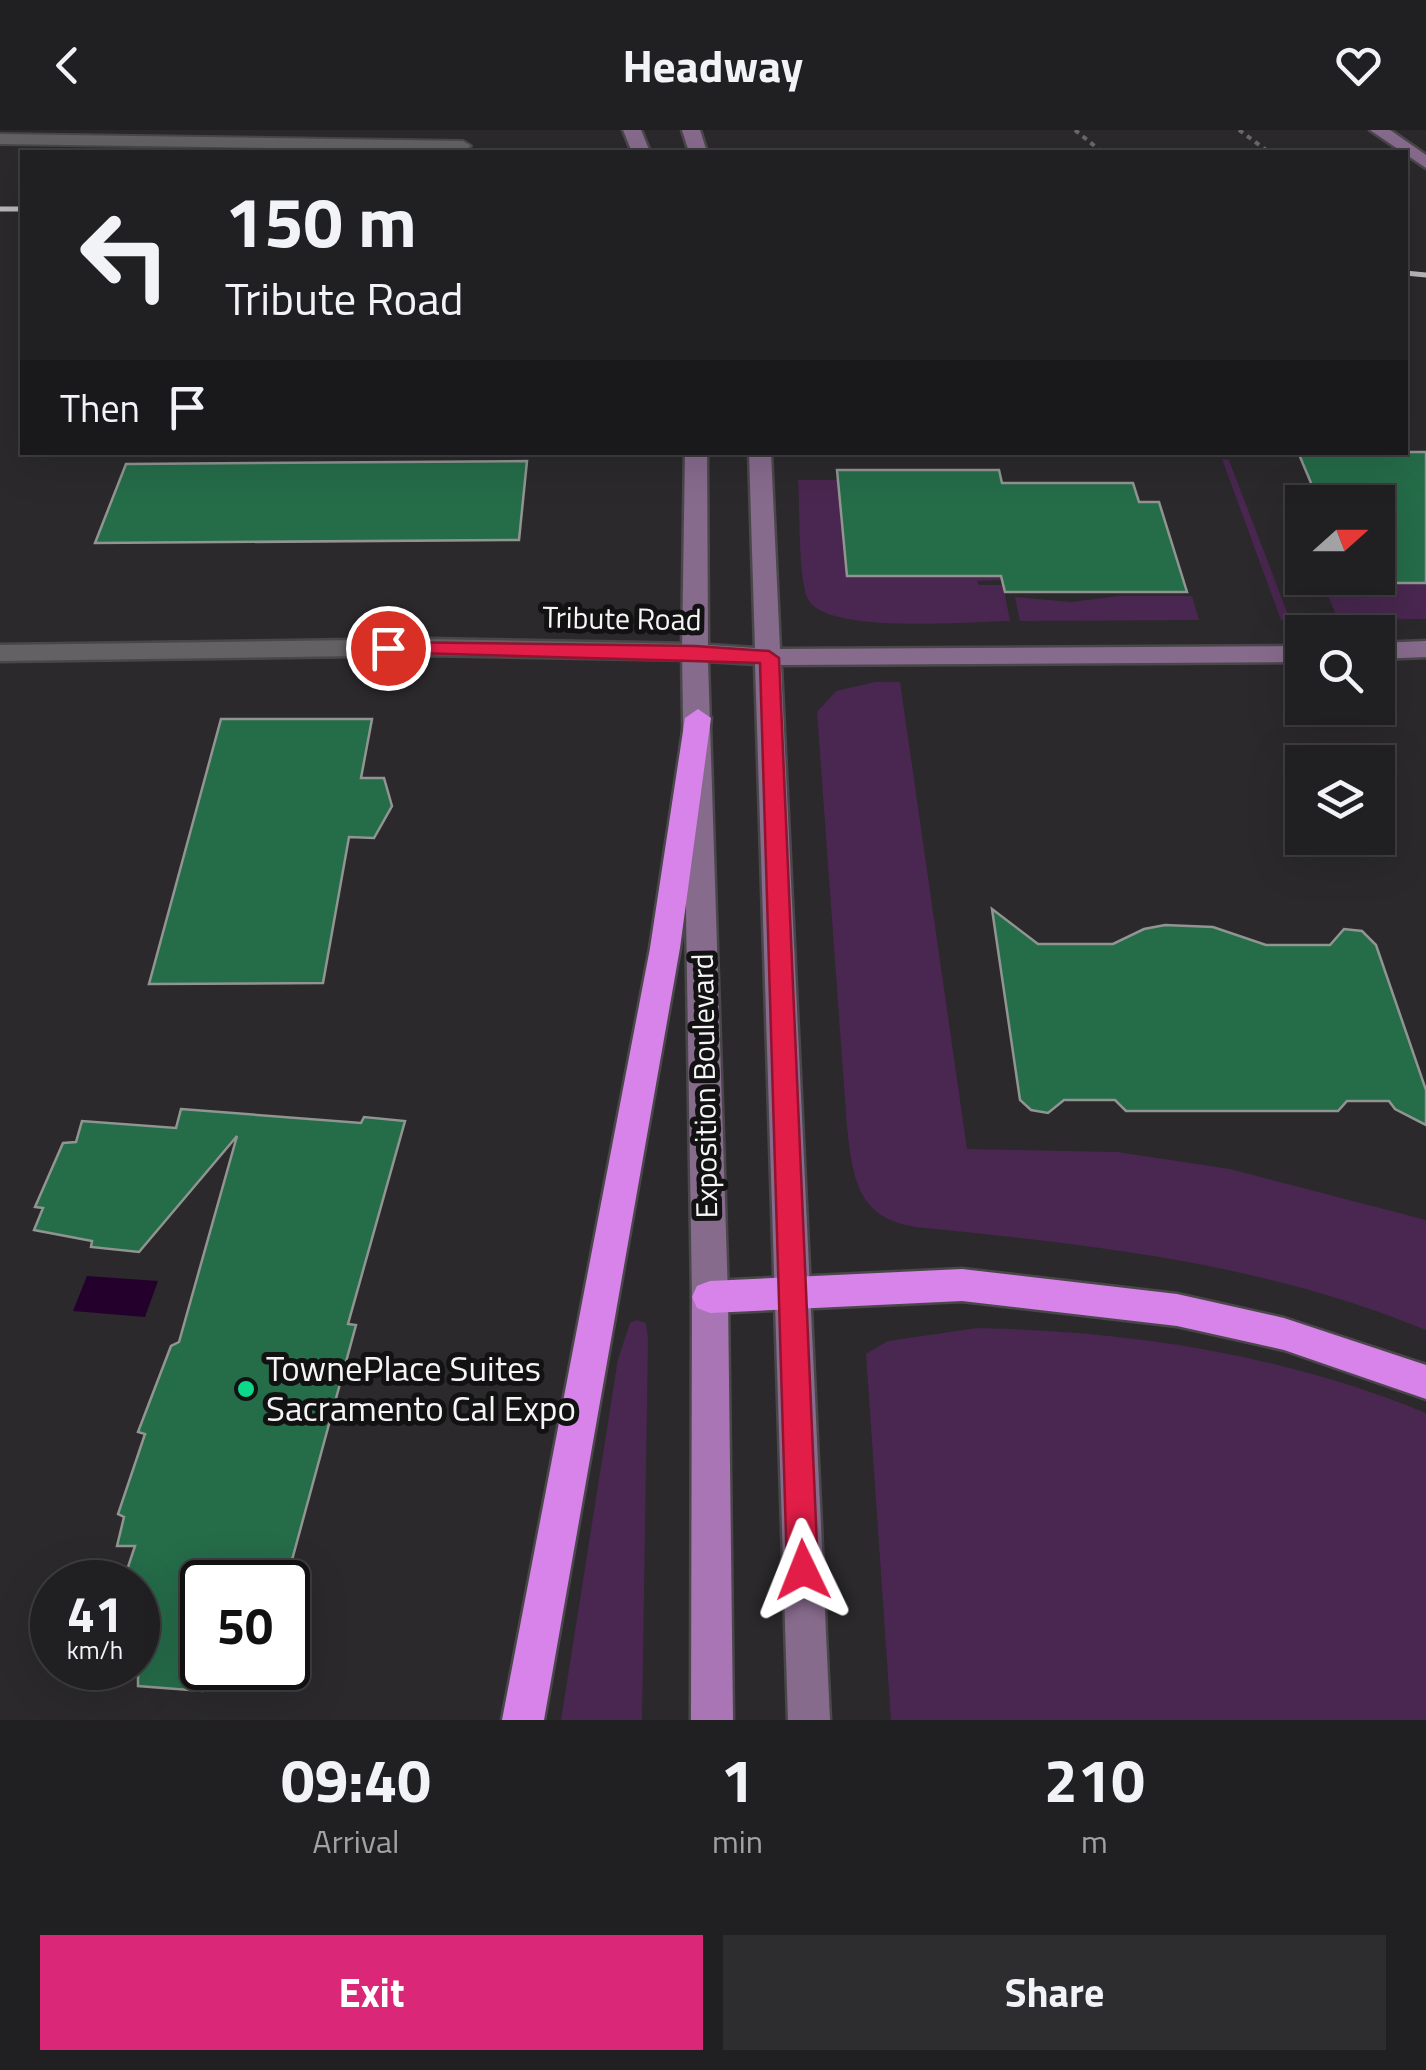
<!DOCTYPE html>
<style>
body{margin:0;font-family:"Titillium Web",sans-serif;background:#2d2c2e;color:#f1f3f6;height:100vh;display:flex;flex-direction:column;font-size:38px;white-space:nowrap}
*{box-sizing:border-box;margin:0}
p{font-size:32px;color:#a2a2a5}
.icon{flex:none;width:55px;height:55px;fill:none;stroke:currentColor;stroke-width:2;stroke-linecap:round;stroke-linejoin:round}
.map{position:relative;height:1590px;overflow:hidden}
.panel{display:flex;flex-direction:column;background:#201f21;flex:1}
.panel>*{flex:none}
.guide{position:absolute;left:20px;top:20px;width:1388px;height:305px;border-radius:0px;box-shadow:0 10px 40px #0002,0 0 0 2px #3d3d3f;background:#201f21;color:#f1f3f6;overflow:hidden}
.needle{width:65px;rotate:69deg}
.buttons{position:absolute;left:1285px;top:355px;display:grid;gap:20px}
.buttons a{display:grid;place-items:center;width:110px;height:110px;border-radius:0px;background:#201f21;box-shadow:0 10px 40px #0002,0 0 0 2px #3d3d3f;font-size:50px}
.speed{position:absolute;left:30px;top:1430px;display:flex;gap:20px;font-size:50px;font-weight:700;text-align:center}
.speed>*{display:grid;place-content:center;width:130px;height:130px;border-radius:50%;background:#201f21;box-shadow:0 10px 40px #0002,0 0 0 2px #3d3d3f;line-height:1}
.speed small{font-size:25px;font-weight:400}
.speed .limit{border:5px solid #111;border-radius:15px;background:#fff;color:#111}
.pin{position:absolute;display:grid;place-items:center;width:85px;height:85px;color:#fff;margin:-42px;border:5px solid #fff;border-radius:50%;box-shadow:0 2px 10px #0007}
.me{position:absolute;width:110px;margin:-55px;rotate:358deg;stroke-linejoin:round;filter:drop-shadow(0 0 8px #0008)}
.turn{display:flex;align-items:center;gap:35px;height:210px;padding:0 40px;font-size:45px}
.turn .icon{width:130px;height:130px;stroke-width:2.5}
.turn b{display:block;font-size:70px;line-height:85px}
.then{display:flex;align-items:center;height:95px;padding:0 40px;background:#0003;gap:20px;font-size:38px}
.eta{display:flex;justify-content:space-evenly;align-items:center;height:170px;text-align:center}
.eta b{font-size:60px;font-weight:700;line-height:70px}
.primary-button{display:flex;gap:20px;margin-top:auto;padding:20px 40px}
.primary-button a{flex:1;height:115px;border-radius:0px;background:#db2777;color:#fff;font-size:40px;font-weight:700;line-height:115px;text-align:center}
.primary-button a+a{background:#2d2c2e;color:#f1f3f6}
header{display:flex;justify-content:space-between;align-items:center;height:130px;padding:0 40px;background:#201f21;font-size:45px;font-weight:700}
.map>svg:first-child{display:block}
</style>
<header><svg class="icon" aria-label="back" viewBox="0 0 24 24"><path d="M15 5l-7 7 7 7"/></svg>Headway<svg class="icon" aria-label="heart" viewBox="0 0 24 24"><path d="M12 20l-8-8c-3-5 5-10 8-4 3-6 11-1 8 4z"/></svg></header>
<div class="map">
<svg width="1426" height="1590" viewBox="0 0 1426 1590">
<rect width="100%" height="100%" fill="#2b292c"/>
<!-- green -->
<g fill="#492750">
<polygon points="1222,329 1229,330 1290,490 1281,490"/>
<path d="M 798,350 L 838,350 L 847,446 L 1001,446 L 1002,450 L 977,451 L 979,455 L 1003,455 L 1010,491 C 973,491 821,506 807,467 C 798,443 800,379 798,350 Z"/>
<polygon points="1353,453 1426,453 1426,489 1338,490 1324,456"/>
<polygon points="1119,466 1192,466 1199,490 1020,491 1015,467 1071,472"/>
<path d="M 875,552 L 900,552 L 967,1019 L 1117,1022 L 1230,1039 L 1426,1090 L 1426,1200 C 1261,1132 1091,1115 916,1097 C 857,1088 853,1049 847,997 L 817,582 L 836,561 Z"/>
<polygon points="637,1190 646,1193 648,1209 642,1590 561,1590 618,1229 630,1193"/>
<path d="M 977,1198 C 1132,1201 1281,1224 1426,1283 L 1426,1590 L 891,1590 L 866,1224 L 888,1211 Z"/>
</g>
<!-- water -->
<polygon fill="#24002c" points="87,1146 158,1151 145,1187 73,1181"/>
<!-- building -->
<g fill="#256c49" stroke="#919592" stroke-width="2.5">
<polygon points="1298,322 1426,322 1426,453 1378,453 1378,372 1319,372"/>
<polygon points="527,331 519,410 95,413 126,334"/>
<polygon points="837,340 999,340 1002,353 1133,353 1139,372 1159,372 1187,462 1005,462 1001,446 847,446"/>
<polygon points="221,589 372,589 361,648 384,648 392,676 374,708 349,707 323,853 149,854"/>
<polygon points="992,779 1038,814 1113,814 1144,799 1165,795 1213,797 1266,815 1330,815 1344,799 1362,801 1376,815 1426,960 1426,995 1395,979 1389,971 1347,971 1338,981 1126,981 1115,970 1064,970 1048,983 1031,980 1020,970"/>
<polygon points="181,979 361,993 364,987 405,991 348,1194 356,1195 286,1452 202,1452 202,1561 138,1556 138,1452 123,1452 135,1416 117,1416 124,1387 118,1384 145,1304 138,1302 171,1216 179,1212 237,1006 139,1122 91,1117 92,1111 34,1100 43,1078 35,1077 63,1013 76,1012 82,991 176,998"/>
</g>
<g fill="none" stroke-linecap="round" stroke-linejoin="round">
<!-- lane casing -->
<g stroke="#4a474a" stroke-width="4">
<polygon id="lane" points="0,4 463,11 471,16 463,21 0,14"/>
</g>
<!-- street casing -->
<g stroke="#4a474a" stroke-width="5">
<polygon id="street" points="426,509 695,514 708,522 695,530 426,525 0,531 0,515"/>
</g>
<!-- secondary casing -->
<g stroke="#4a474a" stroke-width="5">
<g id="secondary">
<polygon points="623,0 641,0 650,22 632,22"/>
<polygon points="682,0 700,0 707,22 689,22"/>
<polygon points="1370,0 1390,0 1426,25 1426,38"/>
<polygon points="685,322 707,322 708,515 755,518 749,322 771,322 780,519 1302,516 1302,532 781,535 830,1590 788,1590 755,534 708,531 728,1167 723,1178 710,1183 697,1178 692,1167 682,522"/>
<polygon points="1426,511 1426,527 1378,529 1378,513"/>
</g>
</g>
<!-- primary casing -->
<g stroke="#4a474a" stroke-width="5">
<polygon id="primary" points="710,1151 723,1156 728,1167 733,1590 691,1590 692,1167 697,1156"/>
</g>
<!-- highway casing -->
<g stroke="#4a474a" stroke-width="5">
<g id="highway">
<polygon points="698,579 711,588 680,818 544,1590 502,1590 650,818 685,588"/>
<polygon points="962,1139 1177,1164 1284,1188 1426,1235 1426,1269 1284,1220 1177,1196 962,1171 710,1183 697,1178 692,1167 697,1156 710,1151"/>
</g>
</g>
<!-- path -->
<g stroke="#6a686b" stroke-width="4" stroke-dasharray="5 5" stroke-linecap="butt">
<polyline points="1075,0 1102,22"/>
<polyline points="1239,0 1269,22"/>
</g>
<!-- lane -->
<use href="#lane" fill="#646165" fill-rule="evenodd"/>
<!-- street -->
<use href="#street" fill="#646165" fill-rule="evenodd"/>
<!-- secondary -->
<use href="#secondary" fill="#876b8d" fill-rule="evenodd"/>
<!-- primary -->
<use href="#primary" fill="#aa75b5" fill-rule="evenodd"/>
<!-- highway -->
<use href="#highway" fill="#d883ea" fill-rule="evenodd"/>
<!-- rail -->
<g stroke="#bab8ba" stroke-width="5">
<polyline points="0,79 22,79"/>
<polyline points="1405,143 1426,145"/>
</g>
</g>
<!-- route -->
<polygon fill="#e11d48" stroke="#92132f" stroke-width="2.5" points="388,512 695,516 769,521 779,528 818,1440 814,1450 803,1455 792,1450 787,1440 760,533 381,522 378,518"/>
<!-- markers -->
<circle fill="#0cd98a" stroke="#131213" stroke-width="4" cx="246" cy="1259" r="10"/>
<g text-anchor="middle" stroke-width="10" stroke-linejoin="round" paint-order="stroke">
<!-- street labels -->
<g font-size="30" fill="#f6f4f6" stroke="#131213">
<text transform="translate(622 489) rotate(1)" y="10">Tribute Road</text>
<text transform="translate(705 956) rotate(-91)" y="10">Exposition Boulevard</text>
</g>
<!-- near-poi labels -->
<g font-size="35" fill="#f6f4f6" stroke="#131213" text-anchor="start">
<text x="266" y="1251">TownePlace Suites<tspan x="266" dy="40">Sacramento Cal Expo</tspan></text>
</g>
</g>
</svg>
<div class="buttons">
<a><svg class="needle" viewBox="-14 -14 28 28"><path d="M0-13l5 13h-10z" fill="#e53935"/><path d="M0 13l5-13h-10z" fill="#a2a2a5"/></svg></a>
<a><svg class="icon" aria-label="search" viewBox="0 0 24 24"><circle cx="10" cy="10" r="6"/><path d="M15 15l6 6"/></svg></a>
<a><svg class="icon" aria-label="layers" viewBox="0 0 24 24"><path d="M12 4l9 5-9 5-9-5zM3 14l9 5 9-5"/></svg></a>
</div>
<div class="speed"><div>41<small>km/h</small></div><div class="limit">50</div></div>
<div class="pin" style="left:388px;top:518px;background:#d93025"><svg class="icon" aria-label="arrive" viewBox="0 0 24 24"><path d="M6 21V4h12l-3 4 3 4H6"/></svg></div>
<svg class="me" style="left:803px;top:1440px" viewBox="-20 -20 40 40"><path d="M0-17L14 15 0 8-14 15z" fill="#e11d48" stroke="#fff" stroke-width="4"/></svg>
<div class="guide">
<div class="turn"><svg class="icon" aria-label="left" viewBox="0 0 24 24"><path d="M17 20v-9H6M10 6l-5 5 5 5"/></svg><div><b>150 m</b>Tribute Road</div></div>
<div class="then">Then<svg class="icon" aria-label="arrive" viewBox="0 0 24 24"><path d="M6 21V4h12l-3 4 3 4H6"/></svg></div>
</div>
</div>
<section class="panel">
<div class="eta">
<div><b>09:40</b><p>Arrival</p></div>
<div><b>1</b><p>min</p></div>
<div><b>210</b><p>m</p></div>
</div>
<div class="primary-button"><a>Exit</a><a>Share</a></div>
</section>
